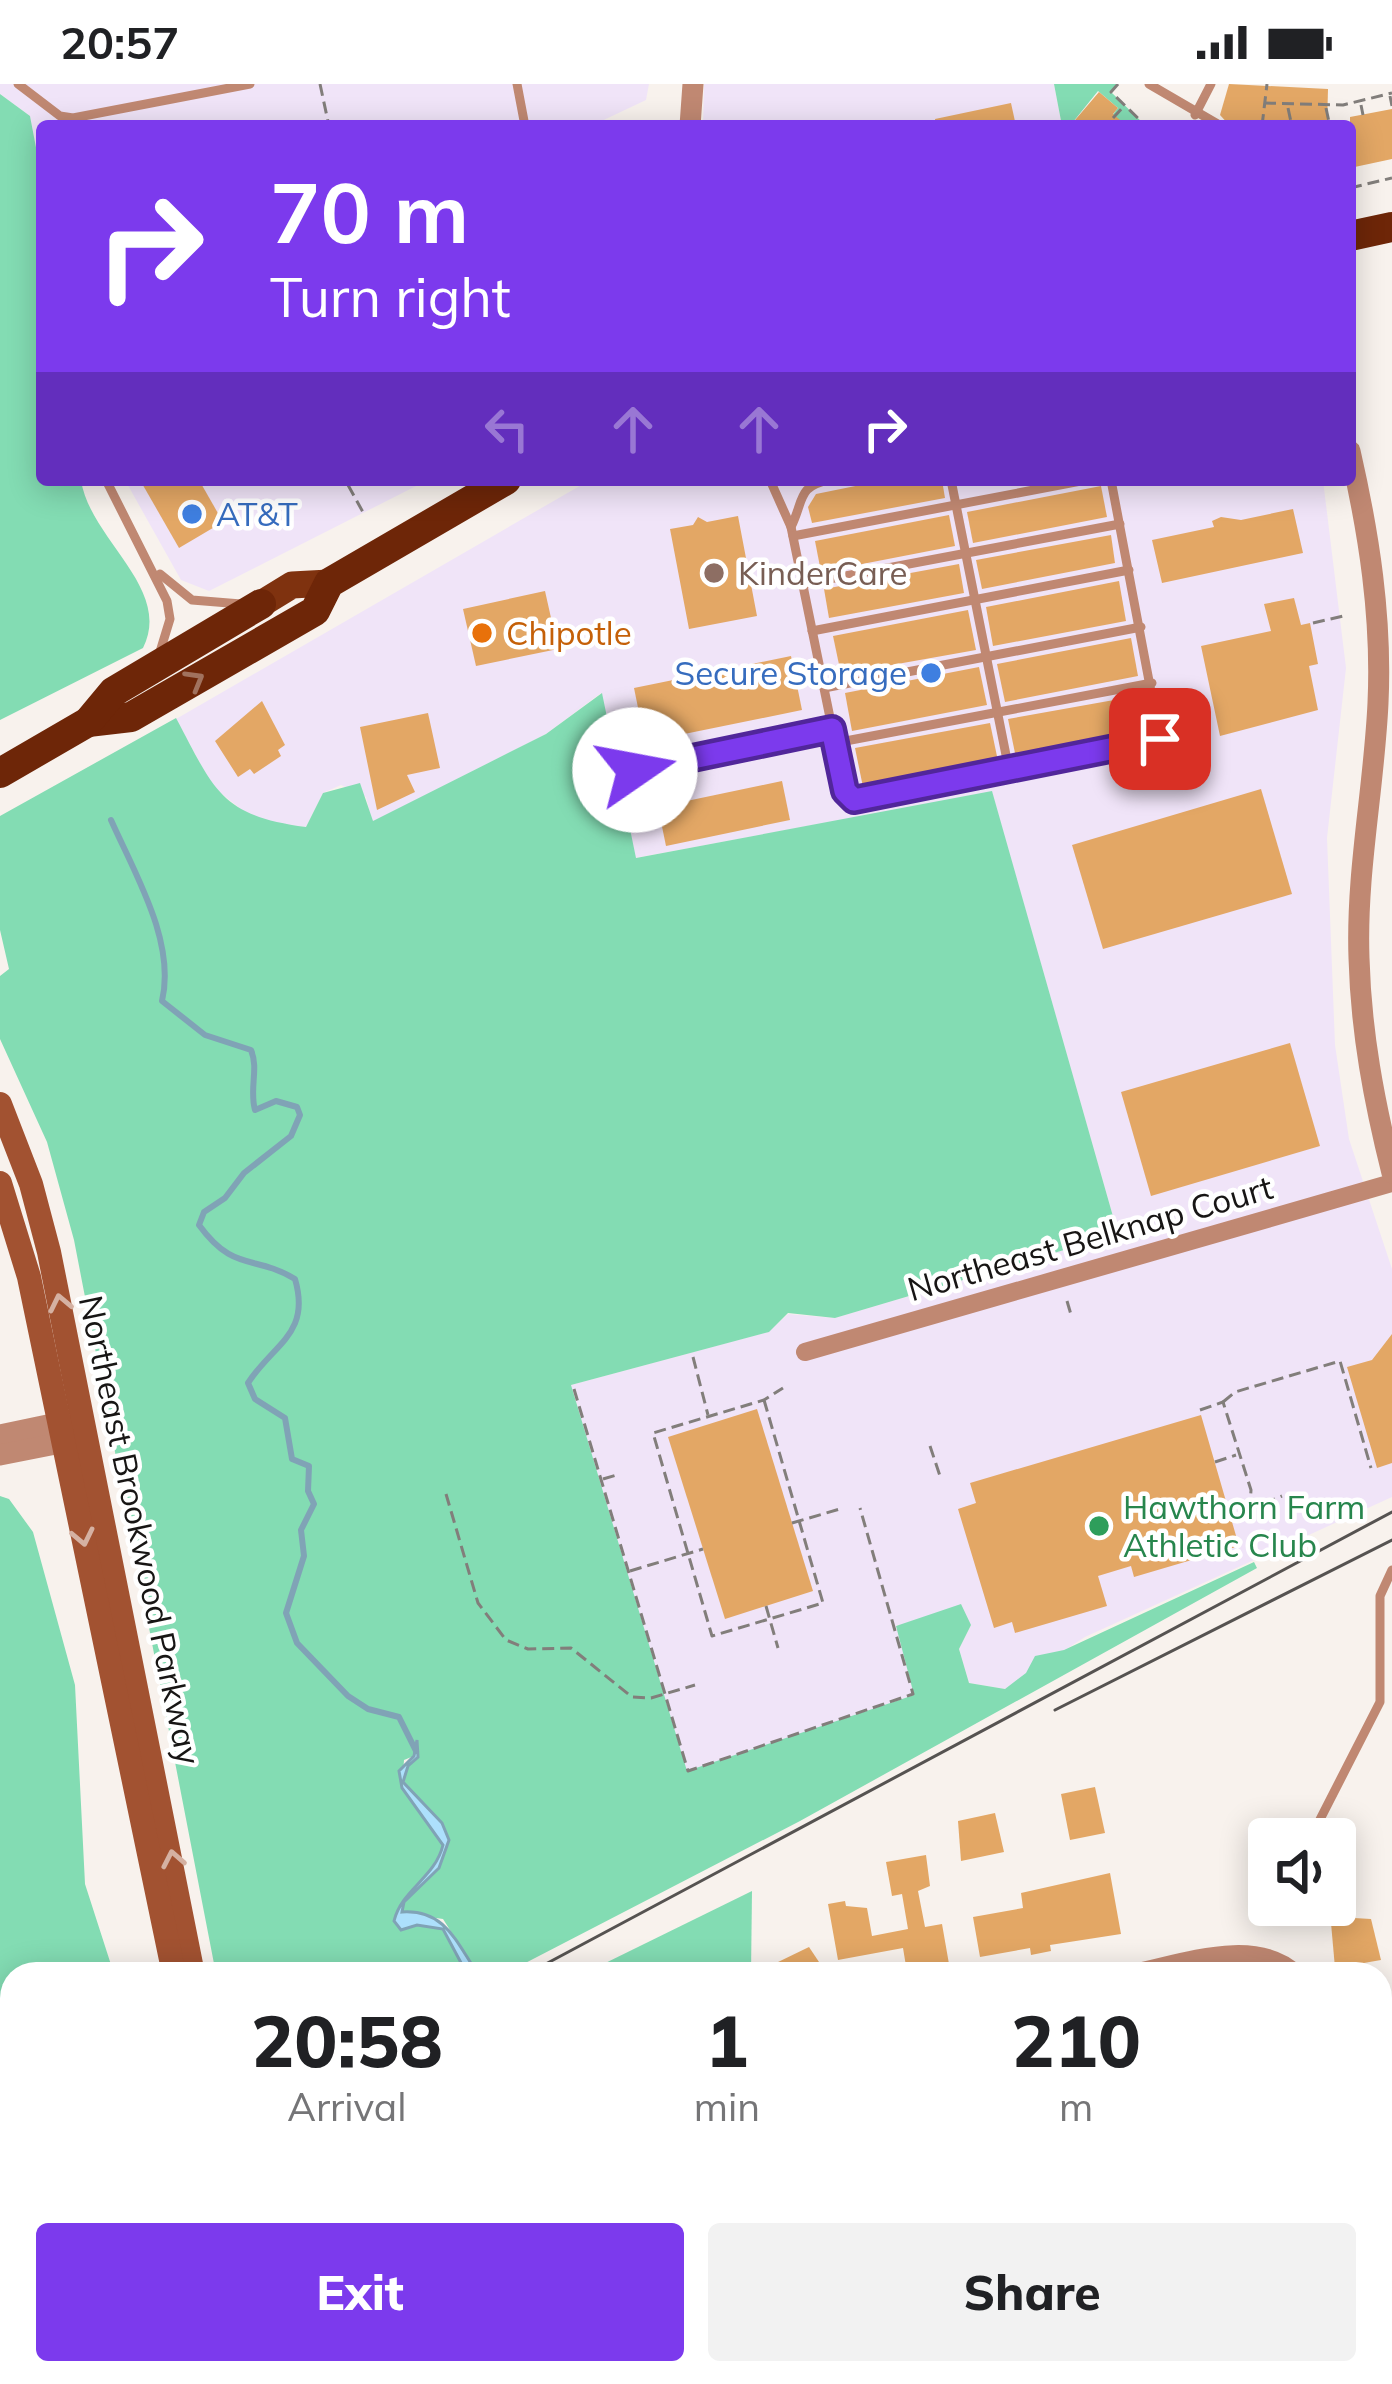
<!DOCTYPE html>
<style>
body{margin:0;font-family:Mulish,sans-serif;background:#f2f2f2;color:#202124;height:100vh;display:flex;flex-direction:column;font-size:45px;white-space:nowrap}
*{box-sizing:border-box;margin:0}
p{font-size:39px;color:#757577}
.icon{flex:none;width:66px;height:66px;fill:none;stroke:currentColor;stroke-width:2;stroke-linecap:round;stroke-linejoin:round}
.map{position:relative;flex:1;overflow:hidden}
.drawer{position:absolute;left:0px;top:1878px;width:1392px;height:423px;display:flex;flex-direction:column;background:#fff;border-radius:36px 36px 0 0;box-shadow:0 6px 30px #0003}
.drawer>*{flex:none}
.hud{position:absolute;left:36px;top:36px;width:1320px;height:366px;border-radius:12px;box-shadow:0 6px 30px #0003;background:#7c3aed;color:#fff;overflow:hidden}
.controls{position:absolute;left:1248px;top:1734px;display:grid;gap:24px}
.controls a{display:grid;place-items:center;width:108px;height:108px;border-radius:12px;background:#fff;box-shadow:0 6px 30px #0003;font-size:60px}
.pin{position:absolute;display:grid;place-items:center;width:102px;height:102px;color:#fff;margin:-51px;border-radius:24px;box-shadow:0 6px 18px #0006}
.me{position:absolute;width:132px;margin:-66px;rotate:78deg;stroke-linejoin:round;filter:drop-shadow(0 0 9px #0008)}
.turn{display:flex;align-items:center;gap:42px;height:252px;padding:0 36px;font-size:54px}
.turn .icon{width:156px;height:156px;stroke-width:2.5}
.turn b{display:block;font-size:84px;line-height:102px}
.lanes{display:flex;align-items:center;height:114px;padding:0 36px;background:#0003;justify-content:center;gap:60px;direction:ltr}
.lanes .off{opacity:.35}
.eta{display:flex;justify-content:space-evenly;align-items:center;height:204px;text-align:center}
.eta b{font-size:72px;font-weight:800;line-height:84px}
.cta{display:flex;gap:24px;margin-top:auto;padding:24px 36px}
.cta a{flex:1;height:138px;border-radius:12px;background:#7c3aed;color:#fff;font-size:48px;font-weight:800;line-height:138px;text-align:center}
.cta a+a{background:#f2f2f2;color:#202124}
.status{display:flex;justify-content:space-between;align-items:center;height:84px;padding:0 60px;background:#fff;direction:ltr}
.status svg{height:33px;fill:currentColor}
.map>svg:first-child{display:block}
</style>
<div class="status"><b>20:57</b><svg viewBox="0 0 49 12"><path d="M0 12V9h3v3zM5 12V6h3v6zM10 12V3h3v9zM15 12V0h3v12zM26 1h20v11H26zM47 4h2v5h-2z"/></svg></div>
<div class="map">
<svg width="1392" height="2300" viewBox="0 0 1392 2300">
<rect width="100%" height="100%" fill="#f8f2ed"/>
<!-- commercial -->
<g fill="#f0e4f8">
<polygon points="0,0 649,0 646,16 591,42 42,42 42,95 30,32 0,10"/>
<polygon points="704,0 1054,0 1062,42 703,42"/>
<polygon points="125,396 428,396 209,507 181,496"/>
<polygon points="590,396 1323,396 1346,584 1327,754 1335,961 1349,1055 1392,1185 1392,1413 1085,1553 1005,1605 969,1599 959,1565 971,1541 896,1541 914,1611 687,1688 571,1301 768,1248 788,1230 835,1234 1118,1150 992,708 635,774 601,609 546,650 372,738 366,713 341,701 323,709 306,743 256,737 213,703 176,635"/>
</g>
<!-- green -->
<g fill="#83dcb3">
<polygon points="1054,0 1118,0 1111,8 1146,42 1122,42 1111,33 1118,24 1098,7 1073,38 1077,42 1062,42"/>
<path d="M 0,10 L 30,32 L 42,95 L 42,396 L 81,396 C 90,456 173,504 143,564 L 0,636 Z"/>
<path d="M 602,609 L 636,774 L 992,707 L 1118,1150 L 835,1234 L 788,1229 L 769,1248 L 571,1301 L 687,1687 L 914,1611 L 896,1542 L 961,1520 L 971,1541 L 959,1565 L 969,1599 L 1005,1605 L 1026,1589 L 1035,1572 L 1064,1566 L 1254,1478 L 1257,1484 L 800,1737 L 504,1890 L 478,1890 L 443,1835 L 402,1829 L 404,1818 L 439,1784 L 449,1757 L 442,1739 L 403,1698 L 407,1682 L 418,1673 L 414,1661 L 414,1672 L 404,1676 L 402,1704 L 443,1761 C 435,1794 402,1805 394,1837 L 443,1845 L 467,1890 L 216,1890 L 74,1156 L 47,1058 L 0,955 L 0,892 L 9,885 L 0,846 L 0,732 L 176,634 C 214,705 220,732 306,743 L 323,709 L 360,699 L 373,737 L 546,650 Z"/>
<polygon points="0,1412 9,1415 33,1448 75,1601 85,1800 114,1890 12,1890 12,2121 0,2126"/>
<polygon points="752,1807 751,1890 583,1890"/>
<polygon points="12,2188 12,2289 229,2289 232,2300 0,2300 0,2195"/>
<polygon points="303,2289 892,2289 893,2300 306,2300"/>
</g>
<!-- water -->
<path fill="#ade0fc" stroke="#80a3b6" stroke-width="3" d="M 417,1656 L 418,1673 L 408,1682 L 403,1698 L 442,1739 L 449,1756 L 439,1784 L 404,1818 L 402,1828 C 446,1825 457,1860 478,1890 L 467,1890 L 443,1845 L 417,1841 L 401,1846 L 394,1837 C 402,1805 435,1794 443,1761 L 402,1704 L 399,1687 L 414,1672 Z"/>
<g fill="none" stroke-linecap="round" stroke-linejoin="round">
<!-- stream -->
<path stroke="#80a3b6" stroke-width="6" d="M 111,736 C 135,790 176,858 162,917 L 205,951 L 251,966 C 259,985 249,1005 255,1026 L 276,1017 L 297,1023 L 300,1031 L 291,1052 L 244,1089 L 225,1114 L 204,1128 L 199,1141 C 234,1189 253,1170 295,1195 C 311,1250 274,1259 248,1299 L 255,1315 L 285,1334 L 292,1375 L 309,1382 L 308,1407 L 314,1420 L 301,1446 L 304,1472 L 286,1529 L 297,1559 L 348,1612 L 368,1625 L 399,1633 L 416,1667"/>
</g>
<!-- building -->
<g fill="#e3a765">
<polygon points="1229,0 1328,5 1327,42 1230,42 1220,31"/>
<polygon points="1099,8 1118,24 1113,30 1127,42 1070,42"/>
<polygon points="1011,19 1016,42 936,42 935,35"/>
<polygon points="1392,25 1392,75 1350,84 1350,33"/>
<polygon points="140,396 199,396 223,438 179,464"/>
<polygon points="885,396 942,396 945,414 812,439 808,423 816,410"/>
<polygon points="1101,402 1107,433 973,459 967,428"/>
<polygon points="1293,425 1303,469 1162,499 1152,456 1214,443 1212,437 1221,433 1241,436"/>
<polygon points="949,431 955,462 821,488 815,457"/>
<polygon points="738,432 757,532 689,545 670,445 693,441 698,433 707,438"/>
<polygon points="1111,451 1115,479 982,505 976,476"/>
<polygon points="959,480 964,509 829,534 824,505"/>
<polygon points="1119,497 1126,537 993,562 986,523"/>
<polygon points="545,507 558,565 476,582 463,525"/>
<polygon points="1294,514 1301,541 1310,539 1318,580 1309,582 1318,626 1220,652 1201,562 1271,547 1264,520"/>
<polygon points="968,526 976,566 841,590 833,552"/>
<polygon points="1131,554 1138,592 1005,618 997,580"/>
<polygon points="791,572 802,626 645,658 634,604"/>
<polygon points="979,583 987,621 852,647 845,609"/>
<polygon points="1142,611 1149,648 1016,674 1008,635"/>
<polygon points="262,617 285,661 278,666 281,672 254,690 250,685 238,693 215,657"/>
<polygon points="428,629 440,684 407,691 415,708 377,726 360,643"/>
<polygon points="990,639 998,677 863,703 855,664"/>
<polygon points="782,697 790,736 666,762 658,723"/>
<polygon points="1261,705 1292,810 1103,865 1072,761"/>
<polygon points="1290,959 1320,1062 1151,1112 1121,1008"/>
<polygon points="1392,1250 1392,1379 1377,1384 1347,1283 1372,1276"/>
<polygon points="757,1325 813,1507 725,1535 668,1353"/>
<polygon points="1201,1331 1239,1462 1134,1493 1131,1482 1098,1492 1107,1522 1015,1549 1012,1538 994,1544 958,1425 976,1419 970,1399"/>
<polygon points="1095,1703 1105,1749 1070,1756 1061,1710"/>
<polygon points="995,1729 1004,1768 961,1777 958,1737"/>
<polygon points="926,1771 930,1802 918,1807 925,1843 942,1840 949,1880 906,1882 903,1864 838,1876 828,1820 845,1817 846,1822 867,1824 872,1852 908,1845 902,1810 892,1812 886,1778"/>
<polygon points="1110,1789 1121,1850 1050,1861 1051,1867 1031,1871 1030,1864 980,1873 973,1833 1023,1824 1021,1809"/>
<polygon points="1354,1834 1371,1835 1381,1876 1335,1884 1331,1839"/>
<polygon points="809,1863 827,1890 783,1890 776,1879"/>
</g>
<g fill="none" stroke-linecap="round" stroke-linejoin="round">
<!-- path -->
<g stroke="#827e7b" stroke-width="3" stroke-dasharray="12 6" stroke-linecap="butt">
<polyline points="320,0 329,42"/>
<polyline points="1118,0 1111,8 1146,42"/>
<polyline points="1390,12 1392,22"/>
<polyline points="1264,19 1343,21 1392,9"/>
<polyline points="1361,21 1363,31"/>
<polyline points="1288,24 1291,38"/>
<polyline points="1326,24 1329,38"/>
<polyline points="1113,34 1124,22"/>
<polyline points="1262,42 1267,0"/>
<polyline points="1350,104 1392,94"/>
<polyline points="348,401 364,430"/>
<polyline points="1313,539 1348,531"/>
<polyline points="1067,1217 1072,1234"/>
<polyline points="693,1273 708,1331"/>
<polyline points="574,1305 688,1687 913,1610 860,1424"/>
<polyline points="764,1316 823,1519 712,1552 653,1349 764,1316 783,1304"/>
<polyline points="1223,1318 1235,1308 1340,1277 1371,1384"/>
<polyline points="1200,1326 1223,1318 1251,1406 1250,1422"/>
<polyline points="930,1362 940,1392"/>
<polyline points="1215,1378 1236,1371"/>
<polyline points="603,1395 620,1390"/>
<polyline points="446,1410 478,1519 506,1556 528,1565 571,1564 632,1613 651,1614 695,1601"/>
<polyline points="1231,1434 1282,1412"/>
<polyline points="792,1439 840,1425"/>
<polyline points="630,1487 703,1465"/>
<polyline points="766,1522 778,1564"/>
<polyline points="0,2076 12,2070"/>
<polyline points="303,2289 306,2300"/>
</g>
<!-- service -->
<g stroke="#c08872" stroke-width="9">
<polyline points="18,0 60,32 73,34 250,0"/>
<polyline points="517,0 525,42"/>
<polyline points="1149,0 1221,42"/>
<polyline points="1195,31 1211,0"/>
<polyline points="640,42 690,42"/>
<polyline points="106,396 167,517 170,535 159,571"/>
<polyline points="770,396 791,443 845,707 853,715 1160,655 1111,396"/>
<polyline points="951,396 1009,686"/>
<path d="M 791,443 C 804,417 797,402 829,396"/>
<polyline points="793,452 1086,396"/>
<polyline points="160,490 192,516 241,520"/>
<polyline points="803,500 1120,440"/>
<polyline points="812,547 1129,486"/>
<polyline points="824,604 1141,543"/>
<polyline points="835,659 1152,599"/>
<polyline points="635,686 832,645"/>
<polyline points="1310,1755 1380,1618 1380,1512 1392,1486"/>
<polyline points="1380,2110 1392,2107"/>
</g>
<!-- minor -->
<g stroke="#c08872" stroke-width="18">
<polyline points="805,1268 1392,1099"/>
<path d="M 1128,1890 C 1178,1881 1255,1850 1296,1890"/>
<polyline points="913,2289 916,2300"/>
<polyline points="1356,2289 1358,2300"/>
</g>
<!-- tertiary -->
<g stroke="#c08872" stroke-width="21">
<polyline points="690,42 693,0"/>
<path d="M 1350,367 C 1369,450 1382,533 1378,619 C 1374,705 1356,788 1359,874 C 1361,948 1374,1017 1392,1089"/>
<polyline points="0,1351 76,1335"/>
<polyline points="0,1371 76,1356"/>
</g>
<!-- secondary -->
<g stroke="#a25231" stroke-width="24">
<polyline points="0,1020 31,1100 49,1168 193,1890"/>
<polyline points="0,1099 29,1193 174,1890"/>
<polyline points="269,2289 272,2300"/>
</g>
<!-- primary -->
<polyline stroke="#7f320f" stroke-width="27" points="261,520 292,501 329,499"/>
<!-- trunk -->
<g stroke="#6e2608" stroke-width="30">
<polyline points="1350,152 1392,143"/>
<polyline points="88,638 131,633 315,527 329,499 506,396"/>
<polyline points="0,689 88,638 113,608 261,520"/>
</g>
<!-- tram -->
<g stroke="#565351" stroke-width="3">
<polyline points="1055,1626 1392,1456"/>
<polyline points="527,1890 1392,1428"/>
<polyline points="0,2154 12,2149"/>
</g>
</g>
<!-- one-way arrows -->
<defs><path id="oneway-chevron" d="M-2-3.5L2.5 0L-2 3.5" fill="none" stroke-width="1.6" stroke-linecap="round" stroke-linejoin="round" transform="scale(3)"/></defs>
<use stroke="#a1725e" href="#oneway-chevron" transform="translate(195 596) rotate(-30)"/>
<g stroke="#d5b1a2">
<use href="#oneway-chevron" transform="translate(60 1219) rotate(-102)"/>
<use href="#oneway-chevron" transform="translate(83 1453) rotate(78)"/>
<use href="#oneway-chevron" transform="translate(173 1775) rotate(-101)"/>
</g>
<g fill="none" stroke-linecap="round" stroke-linejoin="round">
<!-- route casing -->
<g stroke="#51269a" stroke-width="30">
<polyline id="route" points="635,686 832,645 845,707 854,716 1160,655"/>
</g>
<!-- route -->
<use href="#route" stroke="#7c3aed" stroke-width="21"/>
</g>
<!-- markers -->
<g fill="#3f7fe0" stroke="#fff" stroke-width="4.5">
<circle cx="192" cy="430" r="12"/>
<circle cx="931" cy="589" r="12"/>
</g>
<circle fill="#8d6e63" stroke="#fff" stroke-width="4.5" cx="714" cy="489" r="12"/>
<circle fill="#e8710a" stroke="#fff" stroke-width="4.5" cx="482" cy="549" r="12"/>
<circle fill="#2e9e5b" stroke="#fff" stroke-width="4.5" cx="1099" cy="1442" r="12"/>
<g text-anchor="middle" stroke-width="9" stroke-linejoin="round" paint-order="stroke">
<!-- shop labels -->
<g font-size="33" fill="#366cbe" stroke="#fff" text-anchor="start">
<text x="216" y="442">AT&amp;T</text>
<text x="907" y="601" text-anchor="end">Secure Storage</text>
</g>
<!-- education labels -->
<g font-size="33" fill="#785e54" stroke="#fff" text-anchor="start">
<text x="738" y="501">KinderCare</text>
</g>
<!-- food labels -->
<g font-size="33" fill="#c56008" stroke="#fff" text-anchor="start">
<text x="506" y="561">Chipotle</text>
</g>
<!-- street labels -->
<g font-size="33" fill="#171514" stroke="#fff">
<text transform="translate(1090 1154) rotate(-16)" y="12">Northeast Belknap Court</text>
<text transform="translate(140 1446) rotate(78)" y="12">Northeast Brookwood Parkway</text>
</g>
<!-- leisure labels -->
<g font-size="33" fill="#27864d" stroke="#fff" text-anchor="start">
<text x="1123" y="1435">Hawthorn Farm<tspan x="1123" dy="38">Athletic Club</tspan></text>
</g>
</g>
</svg>
<div class="controls">
<a><svg class="icon" aria-label="sound" viewBox="0 0 24 24"><path d="M4 9h4l5-4v14l-5-4H4zM17 9q2 3 0 6"/></svg></a>
</div>
<div class="pin" style="left:1160px;top:655px;background:#d93025"><svg class="icon" aria-label="arrive" viewBox="0 0 24 24"><path d="M6 21V4h12l-3 4 3 4H6"/></svg></div>
<svg class="me" style="left:635px;top:686px" viewBox="-20 -20 40 40"><circle r="19" fill="#fff"/><path d="M0-13L10 11 0 6-10 11z" fill="#7c3aed"/></svg>
<div class="hud">
<div class="turn"><svg class="icon" aria-label="right" viewBox="0 0 24 24"><path d="M7 20v-9h11M14 6l5 5-5 5"/></svg><div><b>70 m</b>Turn right</div></div>
<div class="lanes"><svg class="icon off" aria-label="left" viewBox="0 0 24 24"><path d="M17 20v-9H6M10 6l-5 5 5 5"/></svg><svg class="icon off" aria-label="ahead" viewBox="0 0 24 24"><path d="M12 20V5M6 11l6-6 6 6"/></svg><svg class="icon off" aria-label="ahead" viewBox="0 0 24 24"><path d="M12 20V5M6 11l6-6 6 6"/></svg><svg class="icon" aria-label="right" viewBox="0 0 24 24"><path d="M7 20v-9h11M14 6l5 5-5 5"/></svg></div>
</div>
<section class="drawer">
<div class="eta">
<div><b>20:58</b><p>Arrival</p></div>
<div><b>1</b><p>min</p></div>
<div><b>210</b><p>m</p></div>
</div>
<div class="cta"><a>Exit</a><a>Share</a></div>
</section>
</div>
